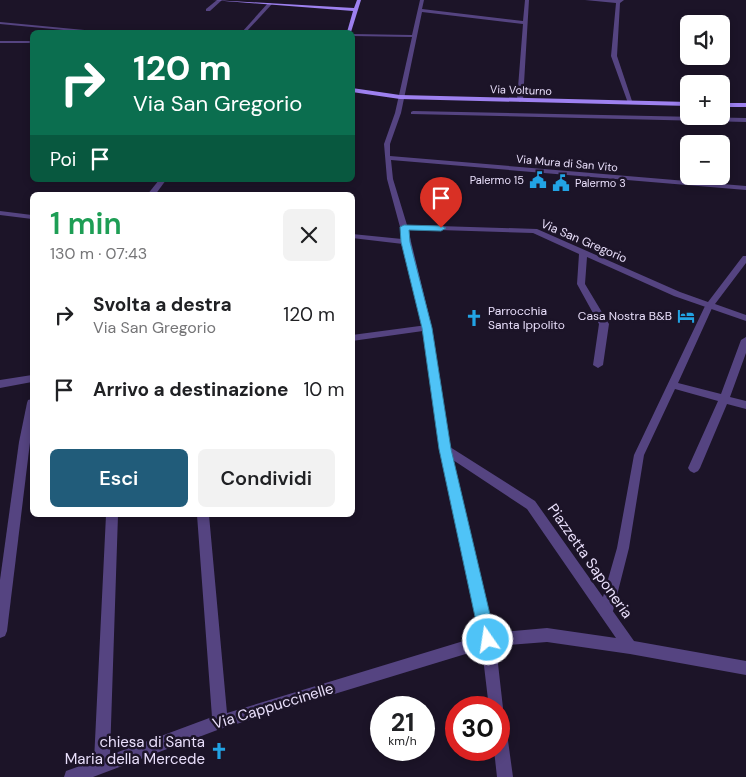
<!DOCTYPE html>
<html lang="it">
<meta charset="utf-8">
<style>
body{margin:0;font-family:"DM Sans",sans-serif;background:#f2f2f2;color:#202124;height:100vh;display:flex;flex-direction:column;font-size:19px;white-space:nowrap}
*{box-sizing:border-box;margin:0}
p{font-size:16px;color:#757577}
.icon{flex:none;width:28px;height:28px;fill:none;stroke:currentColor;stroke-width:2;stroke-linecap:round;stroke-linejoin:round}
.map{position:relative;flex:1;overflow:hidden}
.panel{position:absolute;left:30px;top:192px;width:325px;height:325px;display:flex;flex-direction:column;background:#fff;border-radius:8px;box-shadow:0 2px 8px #0003}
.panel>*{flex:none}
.guide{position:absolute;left:30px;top:30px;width:325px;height:152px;border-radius:8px;box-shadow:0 2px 8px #0003;background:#0b6e4f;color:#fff;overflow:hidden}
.buttons{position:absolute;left:680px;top:15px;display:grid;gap:10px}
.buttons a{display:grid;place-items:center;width:50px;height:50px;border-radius:8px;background:#fff;box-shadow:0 2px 8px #0003;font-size:25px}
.speed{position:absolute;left:370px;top:696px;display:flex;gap:10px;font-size:25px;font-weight:700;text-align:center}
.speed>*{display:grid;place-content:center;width:65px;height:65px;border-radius:50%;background:#fff;box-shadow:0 2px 8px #0003;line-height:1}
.speed small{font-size:12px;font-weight:400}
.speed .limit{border:8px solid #d22;background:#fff;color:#111}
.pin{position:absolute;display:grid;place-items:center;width:42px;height:42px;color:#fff;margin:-51px -21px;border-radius:50% 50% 50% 0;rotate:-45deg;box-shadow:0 0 5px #0007}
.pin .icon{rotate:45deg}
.me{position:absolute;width:55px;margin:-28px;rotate:347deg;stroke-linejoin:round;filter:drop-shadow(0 0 4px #0008)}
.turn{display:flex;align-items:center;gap:18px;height:105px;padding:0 20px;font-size:22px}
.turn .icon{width:65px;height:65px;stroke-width:2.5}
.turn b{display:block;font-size:35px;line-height:42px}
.then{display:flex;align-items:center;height:48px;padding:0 20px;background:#0003;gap:10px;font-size:19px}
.round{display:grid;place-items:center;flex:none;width:52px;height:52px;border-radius:8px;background:#f2f2f2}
.overview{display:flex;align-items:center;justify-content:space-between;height:85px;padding:0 20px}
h1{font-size:30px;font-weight:600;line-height:38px;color:#1e9e55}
.button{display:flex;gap:10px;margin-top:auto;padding:10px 20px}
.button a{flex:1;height:58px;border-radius:8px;background:#215c7a;color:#fff;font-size:20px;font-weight:600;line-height:58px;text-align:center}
.button a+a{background:#f2f2f2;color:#202124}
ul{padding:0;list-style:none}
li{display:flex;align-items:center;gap:15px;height:75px;padding:0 20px}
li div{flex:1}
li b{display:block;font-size:19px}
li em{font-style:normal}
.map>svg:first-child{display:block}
</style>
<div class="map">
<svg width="746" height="777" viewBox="0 0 746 777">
<rect width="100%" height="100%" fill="#1c1428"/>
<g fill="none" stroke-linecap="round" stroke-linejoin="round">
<!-- lane -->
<g fill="#554481" fill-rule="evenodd">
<polygon points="217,0 222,0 210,11 206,11 206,9"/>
<polygon points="709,303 713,306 678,383 721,394 741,340 746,337 746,353 730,397 746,401 746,409 727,404 700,468 698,471 694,473 690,471 688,468 718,401 675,389 644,455 629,548 613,611 611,616 606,617 601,616 599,611 617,548 634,455 705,306"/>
<polygon points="427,325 430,326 432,328 430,330 352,341 352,335"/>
<polygon points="32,399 32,426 7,631 5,636 0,638 0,580 19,442 27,403 28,400"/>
</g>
<!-- street -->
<g fill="#554481" fill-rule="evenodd">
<path d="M 420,0 L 424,0 L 422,9 L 523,21 L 525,0 L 529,0 L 523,100 L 520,102 L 517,100 L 523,24 L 422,12 L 401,113 L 390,144 L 390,156 L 746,186 L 746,190 L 391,160 L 393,179 L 407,225 L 537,229 L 680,292 L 708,302 L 743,256 L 746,256 L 746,263 L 715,304 L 746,315 L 746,321 L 674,296 L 587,257 L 585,284 L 609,324 L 603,365 L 598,368 L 593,365 L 599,324 L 577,284 L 579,254 L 533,233 L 408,229 L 432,328 L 450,447 L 535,501 L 634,641 L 746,661 L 746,675 L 630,654 L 547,642 L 496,646 L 503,708 L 501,713 L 499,714 L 499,708 L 489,708 L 482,649 L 220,729 L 93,777 L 64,777 L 66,771 L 94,761 L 106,515 L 118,515 L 110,755 L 212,717 L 197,515 L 209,515 L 227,713 L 480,636 L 440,449 L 422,328 L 403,244 L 352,238 L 352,234 L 402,239 L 400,227 L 387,179 L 384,144 L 395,113 L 412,37 L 352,36 L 352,34 L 412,35 ZM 453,460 L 527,509 L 616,638 L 547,628 L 493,633 Z"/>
<polygon points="585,0 624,0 620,3 617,56 633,104 628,103 611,56 616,3"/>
<polygon points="268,3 272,4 246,32 242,32"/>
<polygon points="0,22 95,31 97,32 85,32 0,24"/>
<polygon points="0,41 29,41 31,42 29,43 0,43"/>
<polygon points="413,111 746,118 746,122 411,114 411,112"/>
<polygon points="159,180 166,180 155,195 147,195"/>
<polygon points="0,211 32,215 32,219 0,215"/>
<polygon points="32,375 32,382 0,388 0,380"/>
<polygon points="499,719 504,721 506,726 513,777 497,777 494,750 499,750"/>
</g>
<!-- secondary -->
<g fill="#9e81f0" fill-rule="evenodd">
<polygon points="212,0 354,8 357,0 361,0 351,32 347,32 353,11"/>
<polygon points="352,88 400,95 689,102 689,106 400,99 352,92"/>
<rect x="721" y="103" width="25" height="4"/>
</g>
</g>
<!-- route -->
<polygon fill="#4fc3f7" stroke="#337fa1" points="404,225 441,226 446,228 441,231 409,230 410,242 432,328 451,449 496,640 493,645 488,648 482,645 480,640 439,449 422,328 401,242 400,227"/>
<!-- icons -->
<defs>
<g id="civic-bare" transform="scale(1.35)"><path d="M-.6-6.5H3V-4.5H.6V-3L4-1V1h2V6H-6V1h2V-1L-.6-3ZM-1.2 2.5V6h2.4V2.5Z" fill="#22a3e4" stroke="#1c1428" stroke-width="2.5" paint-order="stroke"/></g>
<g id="hotel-bare" transform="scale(1.35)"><path d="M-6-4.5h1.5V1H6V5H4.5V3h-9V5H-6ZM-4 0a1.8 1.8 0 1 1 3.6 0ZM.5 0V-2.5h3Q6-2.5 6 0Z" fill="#22a3e4" stroke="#1c1428" stroke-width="2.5" paint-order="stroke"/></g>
<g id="church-bare" transform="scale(1.35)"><path d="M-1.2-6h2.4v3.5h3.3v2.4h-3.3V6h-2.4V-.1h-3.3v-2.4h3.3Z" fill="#22a3e4" stroke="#1c1428" stroke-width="2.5" paint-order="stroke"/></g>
</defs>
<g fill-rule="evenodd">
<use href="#civic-bare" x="538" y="180"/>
<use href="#civic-bare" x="561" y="183"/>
<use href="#hotel-bare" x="686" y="316"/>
<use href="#church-bare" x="474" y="318"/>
<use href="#church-bare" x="219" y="751"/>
</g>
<g text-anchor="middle" stroke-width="5" stroke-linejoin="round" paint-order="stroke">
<!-- far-street labels -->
<g font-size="11" fill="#e9dffb" stroke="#1c1428">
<text transform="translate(521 90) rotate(2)" y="4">Via Volturno</text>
<text transform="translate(567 163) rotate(5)" y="4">Via Mura di San Vito</text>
</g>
<!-- far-poi labels -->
<g font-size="11" fill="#e9dffb" stroke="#1c1428" text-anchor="end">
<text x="524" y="184">Palermo 15</text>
<text x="575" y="187" text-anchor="start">Palermo 3</text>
</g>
<!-- street labels -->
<g font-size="12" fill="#e9dffb" stroke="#1c1428">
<text transform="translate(584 241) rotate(23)" y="4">Via San Gregorio</text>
</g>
<!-- poi labels -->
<g font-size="12" fill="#e9dffb" stroke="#1c1428" text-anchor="start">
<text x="488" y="315">Parrocchia<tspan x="488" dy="14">Santa Ippolito</tspan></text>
<text x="672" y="320" text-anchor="end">Casa Nostra B&amp;B</text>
</g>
<!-- near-street labels -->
<g font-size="15" fill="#e9dffb" stroke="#1c1428">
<text transform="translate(590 561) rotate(55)" y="5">Piazzetta Saponeria</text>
<text transform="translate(273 706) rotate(-17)" y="5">Via Cappuccinelle</text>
</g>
<!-- near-poi labels -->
<g font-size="15" fill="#e9dffb" stroke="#1c1428" text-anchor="end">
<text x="205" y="747">chiesa di Santa<tspan x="205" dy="17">Maria della Mercede</tspan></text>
</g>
</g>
</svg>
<div class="buttons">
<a><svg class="icon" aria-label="sound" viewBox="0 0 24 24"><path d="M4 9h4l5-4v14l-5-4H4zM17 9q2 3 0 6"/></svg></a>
<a>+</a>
<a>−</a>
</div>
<div class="speed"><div>21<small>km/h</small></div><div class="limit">30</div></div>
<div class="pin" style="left:441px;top:228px;background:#d93025"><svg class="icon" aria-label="arrive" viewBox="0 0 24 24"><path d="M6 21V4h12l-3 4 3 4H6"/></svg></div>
<svg class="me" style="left:488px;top:640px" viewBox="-20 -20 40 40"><circle r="17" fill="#4fc3f7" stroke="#fff" stroke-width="3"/><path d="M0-11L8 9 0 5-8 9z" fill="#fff"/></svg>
<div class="guide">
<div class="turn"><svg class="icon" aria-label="right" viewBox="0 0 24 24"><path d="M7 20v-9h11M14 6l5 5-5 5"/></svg><div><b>120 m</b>Via San Gregorio</div></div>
<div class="then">Poi<svg class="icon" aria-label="arrive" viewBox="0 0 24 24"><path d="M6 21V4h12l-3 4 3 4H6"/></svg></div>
</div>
<section class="panel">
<div class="overview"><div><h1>1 min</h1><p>130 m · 07:43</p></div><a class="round"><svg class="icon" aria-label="close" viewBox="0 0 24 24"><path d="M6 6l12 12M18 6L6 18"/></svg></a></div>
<ul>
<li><svg class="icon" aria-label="right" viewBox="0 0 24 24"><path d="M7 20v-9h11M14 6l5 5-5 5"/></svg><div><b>Svolta a destra</b><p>Via San Gregorio</p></div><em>120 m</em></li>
<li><svg class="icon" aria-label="arrive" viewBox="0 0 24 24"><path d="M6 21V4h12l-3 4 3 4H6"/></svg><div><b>Arrivo a destinazione</b></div><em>10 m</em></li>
</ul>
<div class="button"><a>Esci</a><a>Condividi</a></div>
</section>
</div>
